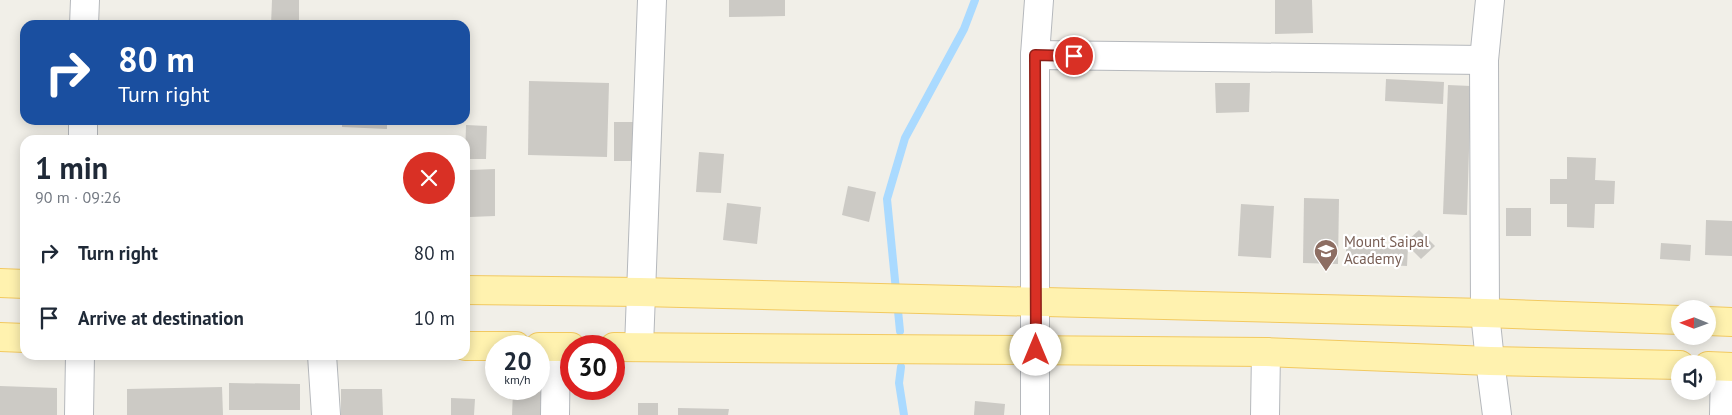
<!DOCTYPE html>
<meta charset="utf-8">
<style>
body{margin:0;font-family:"PT Sans",sans-serif;background:#f2f2f3;color:#1f2937;height:100vh;display:flex;flex-direction:column;font-size:19px;white-space:nowrap}
*{box-sizing:border-box;margin:0}
p{font-size:16px;color:#747a83}
.icon{flex:none;width:28px;height:28px;fill:none;stroke:currentColor;stroke-width:2;stroke-linecap:round;stroke-linejoin:round}
.map{position:relative;flex:1;overflow:hidden}
.panel{position:absolute;left:20px;top:135px;width:450px;height:225px;display:flex;flex-direction:column;background:#fff;border-radius:15px;box-shadow:0 2px 12px #0003}
.panel>*{flex:none}
.top-card{position:absolute;left:20px;top:20px;width:450px;height:105px;border-radius:15px;box-shadow:0 2px 12px #0003;background:#1a4fa0;color:#fff;overflow:hidden}
.needle{width:32px;rotate:271deg}
.fabs{position:absolute;left:1671px;top:300px;display:grid;gap:10px}
.fabs a{display:grid;place-items:center;width:45px;height:45px;border-radius:50%;background:#fff;box-shadow:0 2px 12px #0003;font-size:25px}
.speed{position:absolute;left:485px;top:335px;display:flex;gap:10px;font-size:25px;font-weight:700;text-align:center}
.speed>*{display:grid;place-content:center;width:65px;height:65px;border-radius:50%;background:#fff;box-shadow:0 2px 12px #0003;line-height:1}
.speed small{font-size:12px;font-weight:400}
.speed .limit{border:8px solid #d22;background:#fff;color:#111}
.pin{position:absolute;display:grid;place-items:center;width:42px;height:42px;color:#fff;margin:-21px;border:2px solid #fff;border-radius:50%;box-shadow:0 1px 5px #0007}
.me{position:absolute;width:55px;margin:-28px;rotate:0deg;stroke-linejoin:round;filter:drop-shadow(0 0 4px #0008)}
.turn{display:flex;align-items:center;gap:18px;height:105px;padding:0 15px;font-size:22px}
.turn .icon{width:65px;height:65px;stroke-width:2.5}
.turn b{display:block;font-size:35px;line-height:42px}
.round{display:grid;place-items:center;flex:none;width:52px;height:52px;border-radius:26px;background:#f2f2f3}
.summary{display:flex;align-items:center;justify-content:space-between;height:85px;padding:0 15px}
h1{font-size:30px;font-weight:700;line-height:38px}
ul{padding:0;list-style:none}
li{display:flex;align-items:center;gap:15px;height:65px;padding:0 15px}
li div{flex:1}
li b{display:block;font-size:19px}
li em{font-style:normal}
.map>svg:first-child{display:block}
</style>
<div class="map">
<svg width="1732" height="415" viewBox="0 0 1732 415">
<rect width="100%" height="100%" fill="#f1efe8"/>
<g fill="none" stroke-linecap="round" stroke-linejoin="round">
<!-- stream -->
<g stroke="#aadaff" stroke-width="8">
<polyline points="900,331 887,199 905,138 964,29 975,0"/>
<polyline points="901,367 899,383 904,415"/>
</g>
</g>
<!-- building -->
<g fill="#cccac5">
<polygon points="272,0 299,0 299,25 271,25"/>
<polygon points="729,0 785,0 785,16 729,17"/>
<polygon points="1275,0 1312,0 1313,33 1275,34"/>
<polygon points="1386,79 1444,82 1443,104 1385,101"/>
<polygon points="529,81 609,83 607,157 528,155"/>
<polygon points="1215,83 1250,83 1249,112 1216,113"/>
<polygon points="1448,85 1471,86 1467,215 1443,214"/>
<polygon points="342,120 387,120 387,129 342,127"/>
<rect x="614" y="122" width="20" height="39"/>
<polygon points="466,125 487,126 486,159 465,159"/>
<polygon points="699,152 724,154 721,193 696,192"/>
<polygon points="1567,157 1596,158 1595,180 1615,181 1614,204 1595,204 1594,228 1567,227 1567,204 1550,204 1550,179 1567,179"/>
<polygon points="495,169 495,216 470,217 470,170"/>
<polygon points="848,186 876,192 869,222 842,215"/>
<polygon points="1304,198 1339,199 1338,264 1303,263"/>
<polygon points="727,203 761,207 757,244 723,240"/>
<polygon points="1241,204 1274,206 1271,258 1238,256"/>
<rect x="1506" y="208" width="25" height="28"/>
<polygon points="1706,220 1732,221 1732,256 1705,255"/>
<polygon points="1419,230 1435,246 1421,259 1405,243"/>
<polygon points="1661,243 1691,245 1690,261 1660,259"/>
<polygon points="1346,245 1408,247 1407,266 1346,263"/>
<polygon points="229,383 300,384 300,410 229,410"/>
<polygon points="0,386 57,388 57,415 0,415"/>
<polygon points="222,387 223,415 127,415 127,389"/>
<polygon points="341,389 382,389 383,415 341,415"/>
<polygon points="513,391 546,392 545,415 512,415"/>
<polygon points="451,398 475,399 474,415 451,415"/>
<polygon points="975,401 1005,404 1004,415 974,415"/>
<rect x="638" y="403" width="20" height="12"/>
<polygon points="678,408 729,409 728,415 678,415"/>
</g>
<g fill="none" stroke-linecap="round" stroke-linejoin="round">
<!-- minor casing -->
<g stroke="#b5b8bc" stroke-width="30">
<g id="minor">
<polyline points="1490,0 1484,60 1485,313 1490,361 1497,415"/>
<polyline points="84,25 85,0"/>
<polyline points="1035,55 1484,60"/>
<polyline points="83,140 83,120"/>
<polyline points="639,347 652,0"/>
<polyline points="322,355 326,415"/>
<polyline points="79,415 80,355"/>
<polyline points="555,415 556,347"/>
<polyline points="1035,415 1035,55 1039,0"/>
<polyline points="1265,415 1266,352"/>
<polyline points="1724,415 1725,367"/>
</g>
</g>
<!-- major casing -->
<g stroke="#f2c960" stroke-width="30">
<g id="major">
<polyline points="0,283 25,284"/>
<polyline points="465,290 640,292 1485,313 1680,320"/>
<polyline points="1708,321 1732,322"/>
<polyline points="0,337 25,338"/>
<polyline points="465,346 516,346"/>
<polyline points="539,347 571,347"/>
<polyline points="614,347 1266,352 1490,361 1680,365"/>
<polyline points="1708,366 1732,367"/>
</g>
</g>
<!-- minor -->
<use href="#minor" stroke="#fff" stroke-width="28"/>
<!-- major -->
<use href="#major" stroke="#fff2af" stroke-width="28"/>
</g>
<g fill="none" stroke-linecap="round" stroke-linejoin="round">
<!-- route casing -->
<g stroke="#8d1f18" stroke-width="12">
<polyline id="route" points="1036,350 1035,55 1074,56"/>
</g>
<!-- route -->
<use href="#route" stroke="#d93025" stroke-width="9"/>
</g>
<!-- icons -->
<defs>
<g id="school-pin" transform="scale(1.25)"><path d="M0 17L-7.5 6A9.5 9.5 0 1 1 7.5 6Z" fill="#8d6e63" stroke="#fff"/><path d="M0-5L7-2L0 1L-7-2ZM-4 1L0 2.5L4 1V4Q0 6-4 4Z" fill="#fff"/></g>
</defs>
<g fill-rule="evenodd">
<use href="#school-pin" x="1326" y="251"/>
</g>
<g text-anchor="middle" stroke-width="4.5" stroke-linejoin="round" paint-order="stroke">
<!-- education labels -->
<g font-size="15" fill="#785e54" stroke="#fff" text-anchor="start">
<text x="1344" y="247">Mount Saipal<tspan x="1344" dy="17">Academy</tspan></text>
</g>
</g>
</svg>
<div class="fabs">
<a><svg class="needle" viewBox="-14 -14 28 28"><path d="M0-13l5 13h-10z" fill="#e53935"/><path d="M0 13l5-13h-10z" fill="#747a83"/></svg></a>
<a><svg class="icon" aria-label="sound" viewBox="0 0 24 24"><path d="M4 9h4l5-4v14l-5-4H4zM17 9q2 3 0 6"/></svg></a>
</div>
<div class="speed"><div>20<small>km/h</small></div><div class="limit">30</div></div>
<div class="pin" style="left:1074px;top:56px;background:#d93025"><svg class="icon" aria-label="arrive" viewBox="0 0 24 24"><path d="M6 21V4h12l-3 4 3 4H6"/></svg></div>
<svg class="me" style="left:1036px;top:350px" viewBox="-20 -20 40 40"><circle r="19" fill="#fff"/><path d="M0-13L10 11 0 6-10 11z" fill="#d93025"/></svg>
<div class="top-card">
<div class="turn"><svg class="icon" aria-label="right" viewBox="0 0 24 24"><path d="M7 20v-9h11M14 6l5 5-5 5"/></svg><div><b>80 m</b>Turn right</div></div>
</div>
<section class="panel">
<div class="summary"><div><h1>1 min</h1><p>90 m · 09:26</p></div><a class="round" style="background:#d93025;color:#fff"><svg class="icon" aria-label="close" viewBox="0 0 24 24"><path d="M6 6l12 12M18 6L6 18"/></svg></a></div>
<ul>
<li><svg class="icon" aria-label="right" viewBox="0 0 24 24"><path d="M7 20v-9h11M14 6l5 5-5 5"/></svg><div><b>Turn right</b></div><em>80 m</em></li>
<li><svg class="icon" aria-label="arrive" viewBox="0 0 24 24"><path d="M6 21V4h12l-3 4 3 4H6"/></svg><div><b>Arrive at destination</b></div><em>10 m</em></li>
</ul>
</section>
</div>
